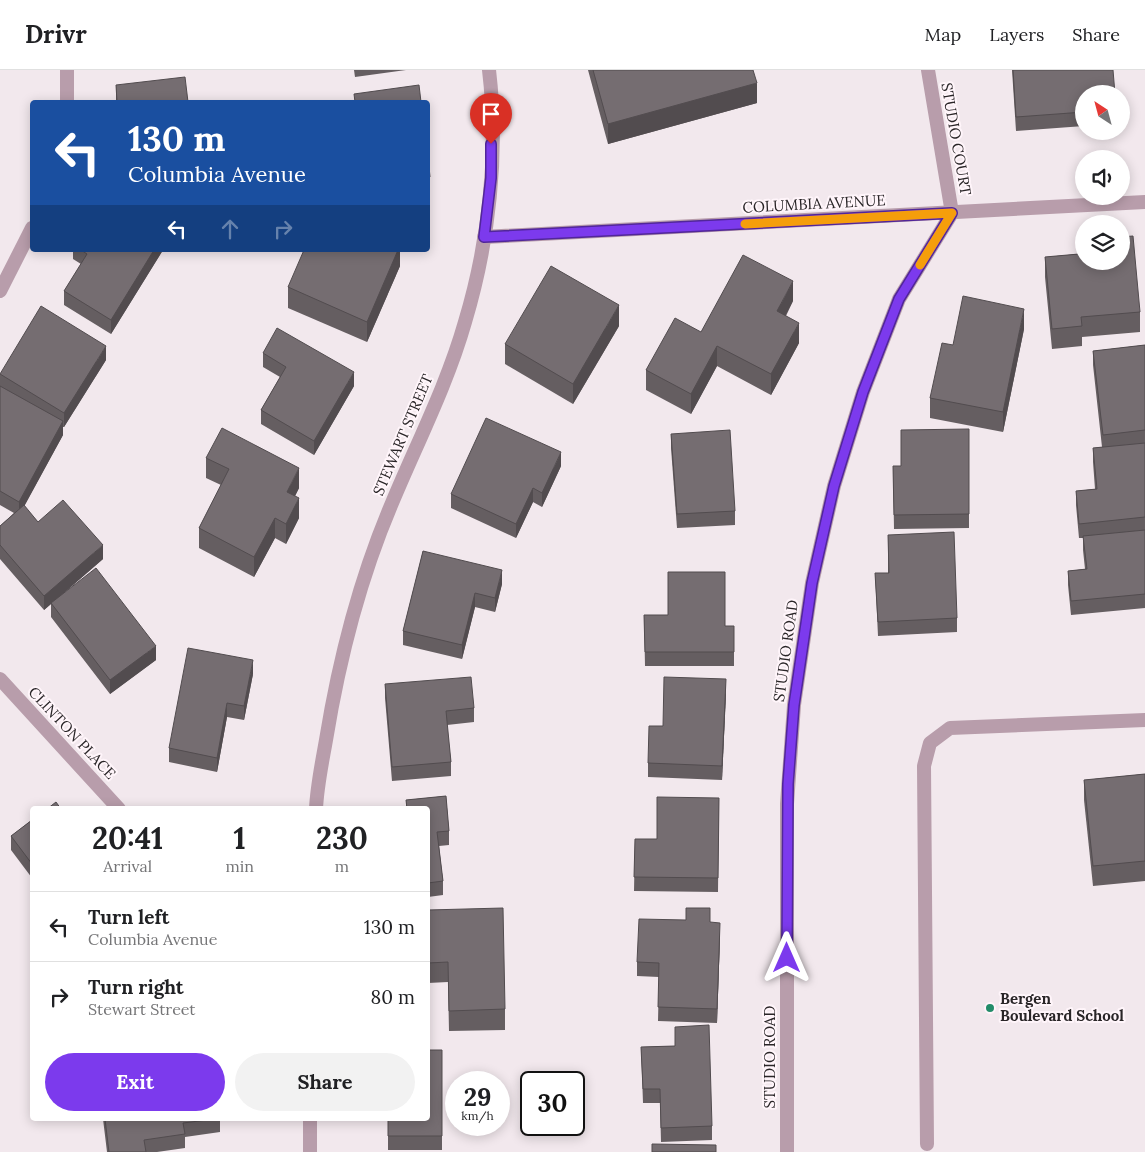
<!DOCTYPE html>
<style>
body{margin:0;font-family:Lora,serif;background:#f2f2f2;color:#202124;height:100vh;display:flex;flex-direction:column;font-size:19px;white-space:nowrap}
*{box-sizing:border-box;margin:0}
p{font-size:16px;color:#757577}
.icon{flex:none;width:28px;height:28px;fill:none;stroke:currentColor;stroke-width:2;stroke-linecap:round;stroke-linejoin:round}
.map{position:relative;flex:1;overflow:hidden}
.panel{position:absolute;left:30px;top:736px;width:400px;height:315px;display:flex;flex-direction:column;background:#fff;border-radius:5px;box-shadow:0 2px 12px #0003}
.panel>*{flex:none}
.top-card{position:absolute;left:30px;top:30px;width:400px;height:152px;border-radius:5px;box-shadow:0 2px 12px #0003;background:#1a4fa0;color:#fff;overflow:hidden}
.needle{width:32px;rotate:324deg}
.fabs{position:absolute;left:1075px;top:15px;display:grid;gap:10px}
.fabs a{display:grid;place-items:center;width:55px;height:55px;border-radius:50%;background:#fff;box-shadow:0 2px 12px #0003;font-size:25px}
.speed{position:absolute;left:445px;top:1001px;display:flex;gap:10px;font-size:25px;font-weight:700;text-align:center}
.speed>*{display:grid;place-content:center;width:65px;height:65px;border-radius:50%;background:#fff;box-shadow:0 2px 12px #0003;line-height:1}
.speed small{font-size:12px;font-weight:400}
.speed .limit{border:2px solid #111;border-radius:8px;background:#fff;color:#111}
.pin{position:absolute;display:grid;place-items:center;width:42px;height:42px;color:#fff;margin:-51px -21px;border-radius:50% 50% 50% 0;rotate:-45deg;box-shadow:0 0 5px #0007}
.pin .icon{rotate:45deg}
.me{position:absolute;width:55px;margin:-28px;rotate:0deg;stroke-linejoin:round;filter:drop-shadow(0 0 4px #0008)}
.turn{display:flex;align-items:center;gap:18px;height:105px;padding:0 15px;font-size:22px}
.turn .icon{width:65px;height:65px;stroke-width:2.5}
.turn b{display:block;font-size:35px;line-height:42px}
.lanes{display:flex;align-items:center;height:48px;padding:0 15px;background:#0003;justify-content:center;gap:25px;direction:ltr}
.lanes .off{opacity:.35}
.eta{display:flex;justify-content:space-evenly;align-items:center;height:85px;text-align:center}
.eta b{font-size:30px;font-weight:800;line-height:35px}
.cta{display:flex;gap:10px;margin-top:auto;padding:10px 15px}
.cta a{flex:1;height:58px;border-radius:30px;background:#7c3aed;color:#fff;font-size:20px;font-weight:800;line-height:58px;text-align:center}
.cta a+a{background:#f2f2f2;color:#202124}
ul{padding:0;list-style:none}
li{display:flex;align-items:center;gap:15px;height:70px;padding:0 15px;border-top:1px solid #e0e0e0}
li div{flex:1}
li b{display:block;font-size:19px}
li em{font-style:normal}
header{display:flex;align-items:center;gap:30px;box-sizing:border-box;height:70px;padding:0 25px;background:#fff;border-bottom:1px solid #e0e0e0}
header strong{font-size:24px}
nav{display:flex;gap:28px;margin-inline-start:auto;font-size:18px}
.map>svg:first-child{display:block}
</style>
<header>
<strong>Drivr</strong>
<nav><a>Map</a><a>Layers</a><a>Share</a></nav>
</header>
<div class="map">
<svg width="1145" height="1082" viewBox="0 0 1145 1082">
<rect width="100%" height="100%" fill="#f2e8ed"/>
<g fill="none" stroke-linecap="round" stroke-linejoin="round">
<!-- service -->
<polyline stroke="#b89dab" stroke-width="14" points="927,1074 924,696 930,673 950,658 1145,650"/>
<!-- minor -->
<g stroke="#b89dab" stroke-width="14">
<polyline points="67,0 67,32"/>
<polyline points="484,167 1145,132"/>
<polyline points="0,221 32,158"/>
<polyline points="0,609 119,739"/>
<path d="M 316,739 C 317,716 322,693 326,670 C 339,590 360,508 392,433 C 417,373 447,315 465,252 C 489,172 499,83 489,0"/>
<polyline points="310,1049 310,1082"/>
<polyline points="787,1082 787,734 794,635 812,513 834,416 863,322 899,229 952,143 928,0"/>
</g>
</g>
<!-- wall -->
<g fill="#655e61">
<polygon points="354,0 406,0 355,7"/>
<polygon points="588,0 753,0 757,33 608,74"/>
<polygon points="1012,0 1113,0 1084,24 1084,56 1016,61"/>
<polygon points="116,15 188,32 116,32"/>
<polygon points="428,86 430,107 430,121 428,122"/>
<polygon points="1078,172 1140,242 1140,262 1082,267 1082,276 1052,279 1045,207 1045,187 1078,184"/>
<polygon points="73,180 163,180 111,264 64,235 64,221 81,194 73,189"/>
<polygon points="400,180 400,196 367,272 288,238 288,217"/>
<polygon points="793,231 786,246 799,273 771,325 717,296 691,344 646,320 646,300 701,262"/>
<polygon points="619,256 573,334 505,294 505,274"/>
<polygon points="1024,259 1003,362 930,348 930,328 953,275"/>
<polygon points="1145,275 1145,538 1071,545 1068,515 1068,501 1085,499 1083,480 1083,468 1079,468 1076,435 1076,421 1095,419 1093,392 1093,378 1102,377 1093,295 1093,281"/>
<polygon points="263,283 354,316 314,385 261,354 261,340 280,307 263,297"/>
<polygon points="106,290 64,357 63,357 63,365 24,436 38,452 103,489 64,523 156,590 110,624 51,547 51,534 44,540 0,489 0,456 14,443 0,435 0,304"/>
<polygon points="969,359 969,458 894,459 893,396 901,396"/>
<polygon points="671,364 735,441 735,455 677,458 671,378"/>
<polygon points="206,388 299,418 295,426 299,448 286,474 275,468 254,507 199,478 199,458 221,415 206,408"/>
<polygon points="561,396 542,437 533,432 516,468 451,438 451,424"/>
<polygon points="888,465 957,548 957,562 878,566 875,503 888,503"/>
<polygon points="423,481 502,514 495,542 475,537 462,589 403,575 403,561"/>
<polygon points="644,545 725,556 734,556 734,596 645,596"/>
<polygon points="253,604 244,650 227,647 217,702 169,692 169,678"/>
<polygon points="385,614 474,638 474,652 447,655 451,692 451,706 392,711 385,628"/>
<polygon points="726,623 722,710 648,707 648,693"/>
<polygon points="1145,704 1145,811 1093,816 1084,730 1084,710"/>
<polygon points="446,726 449,761 449,775 439,776 443,811 443,825 428,827 428,739 406,739 406,730"/>
<polygon points="719,728 718,822 634,821 635,769 657,769"/>
<polygon points="32,750 32,808 11,780 11,766"/>
<polygon points="428,840 505,939 505,960 449,961 448,912 428,913"/>
<polygon points="710,852 720,867 717,953 658,951 659,907 637,906 637,892"/>
<polygon points="675,957 712,1056 712,1070 661,1072 660,1033 643,1033 641,977 675,976"/>
<polygon points="442,980 442,1080 388,1080 388,1049"/>
<polygon points="103,1049 220,1049 220,1062 185,1067 185,1078 157,1082 107,1082"/>
</g>
<!-- shaded-wall -->
<g fill="#524c4f">
<polygon points="757,13 757,33 608,74 608,54"/>
<polygon points="154,180 163,180 111,264 111,250"/>
<polygon points="398,180 400,180 400,196 367,272 367,252"/>
<polygon points="793,211 793,231 777,261 777,241"/>
<polygon points="619,235 619,256 573,334 573,314"/>
<polygon points="1024,239 1024,259 1003,362 1003,342"/>
<polygon points="799,253 799,273 771,325 771,304"/>
<polygon points="106,276 106,290 64,357 64,343"/>
<polygon points="717,276 717,296 691,344 691,324"/>
<polygon points="354,302 354,316 314,385 314,371"/>
<polygon points="63,351 63,365 19,446 19,432"/>
<polygon points="561,382 561,396 542,437 542,423"/>
<polygon points="299,398 299,418 287,442 287,422"/>
<polygon points="533,418 533,432 516,468 516,454"/>
<polygon points="299,428 299,448 286,474 286,454"/>
<polygon points="275,448 275,468 254,507 254,487"/>
<polygon points="103,475 103,489 44,540 44,526"/>
<polygon points="502,500 502,514 495,542 495,528"/>
<polygon points="475,523 475,537 462,589 462,575"/>
<polygon points="156,576 156,590 110,624 110,610"/>
<polygon points="253,590 253,604 244,650 244,636"/>
<polygon points="726,609 726,623 722,710 722,696"/>
<polygon points="227,633 227,647 217,702 217,688"/>
<polygon points="720,853 720,867 717,953 717,939"/>
</g>
<!-- building -->
<g fill="#756d71" stroke="#524c4f">
<polygon points="593,0 753,0 757,13 608,54"/>
<polygon points="1013,0 1113,0 1115,24 1084,24 1084,42 1016,47"/>
<polygon points="185,7 188,32 117,32 116,15"/>
<polygon points="419,15 421,32 355,32 354,24"/>
<polygon points="428,86 430,107 428,108"/>
<polygon points="1133,166 1140,242 1081,247 1082,256 1052,259 1045,187 1079,184 1078,172 1084,171 1084,191 1121,191 1121,167"/>
<polygon points="81,180 154,180 111,250 64,221 87,184"/>
<polygon points="304,180 398,180 367,252 288,217"/>
<polygon points="743,185 793,211 777,241 799,253 771,304 717,276 691,324 646,300 675,248 701,262"/>
<polygon points="551,196 619,235 573,314 505,274"/>
<polygon points="963,226 1024,239 1003,342 930,328 942,273 953,275"/>
<polygon points="41,236 106,276 64,343 0,304"/>
<polygon points="277,258 354,302 314,371 261,340 286,297 263,283"/>
<polygon points="1145,275 1145,360 1103,365 1093,281"/>
<polygon points="0,316 63,351 19,432 0,421"/>
<polygon points="486,348 561,382 542,423 533,418 516,454 451,424"/>
<polygon points="222,358 299,398 287,422 299,428 286,454 275,448 254,487 199,458 229,399 206,388"/>
<polygon points="969,359 969,444 894,445 893,396 901,396 901,360"/>
<polygon points="730,360 735,441 677,444 671,364"/>
<polygon points="1145,373 1145,447 1079,454 1076,421 1097,419 1093,378"/>
<polygon points="63,430 103,475 44,526 0,475 0,456 24,435 38,452"/>
<polygon points="1145,460 1145,524 1071,531 1068,501 1087,499 1083,466"/>
<polygon points="954,462 957,548 878,552 875,503 889,503 888,465"/>
<polygon points="423,481 502,500 495,528 475,523 462,575 403,561"/>
<polygon points="96,498 156,576 110,610 51,533"/>
<polygon points="668,502 725,502 725,556 734,556 734,582 645,582 644,545 668,545"/>
<polygon points="188,578 253,590 244,636 227,633 217,688 169,678"/>
<polygon points="471,607 474,638 446,641 451,692 392,697 385,614"/>
<polygon points="664,607 726,609 722,696 648,693 649,656 663,656"/>
<polygon points="1145,704 1145,791 1093,796 1084,710"/>
<polygon points="446,726 449,761 437,762 443,811 428,813 428,739 407,739 406,730"/>
<polygon points="657,727 719,728 718,808 634,807 635,769 657,769"/>
<polygon points="56,732 61,739 47,739"/>
<polygon points="32,750 32,794 11,766"/>
<polygon points="503,838 505,939 449,941 448,892 428,893 428,840"/>
<polygon points="686,838 710,838 710,852 720,853 717,939 658,937 659,893 637,892 639,849 686,850"/>
<polygon points="709,955 712,1056 661,1058 660,1019 643,1019 641,977 675,976 675,957"/>
<polygon points="428,980 442,980 442,1066 388,1066 388,1049 428,1049"/>
<polygon points="105,1049 215,1049 183,1053 185,1064 144,1070 146,1082 109,1082"/>
<polygon points="652,1074 716,1075 716,1082 652,1082"/>
</g>
<g fill="none" stroke-linecap="round" stroke-linejoin="round">
<!-- route casing -->
<g stroke="#51269a" stroke-width="12">
<polyline id="route" points="491,74 491,108 484,167 952,143 899,229 863,322 834,416 812,513 794,635 788,714 787,888"/>
</g>
<!-- route -->
<use href="#route" stroke="#7c3aed" stroke-width="9"/>
<!-- slow -->
<polyline stroke="#f59e0b" stroke-width="9" points="745,154 952,143 920,195"/>
</g>
<!-- markers -->
<circle fill="#228c69" stroke="#fff5fa" stroke-width="2" cx="990" cy="938" r="5"/>
<g text-anchor="middle" stroke-width="4" stroke-linejoin="round" paint-order="stroke">
<!-- street labels -->
<g font-size="15" fill="#292527" stroke="#fff5fa">
<text transform="translate(956 69) rotate(80)" y="5">STUDIO COURT</text>
<text transform="translate(814 134) rotate(-3)" y="5">COLUMBIA AVENUE</text>
<text transform="translate(403 365) rotate(-67)" y="5">STEWART STREET</text>
<text transform="translate(786 581) rotate(-82)" y="5">STUDIO ROAD</text>
<text transform="translate(72 663) rotate(47)" y="5">CLINTON PLACE</text>
<text transform="translate(770 987) rotate(-90)" y="5">STUDIO ROAD</text>
</g>
<!-- poi labels -->
<g font-size="15" font-weight="bold" fill="#292527" stroke="#fff5fa" text-anchor="start">
<text x="1000" y="934">Bergen<tspan x="1000" dy="17">Boulevard School</tspan></text>
</g>
</g>
</svg>
<div class="fabs">
<a><svg class="needle" viewBox="-14 -14 28 28"><path d="M0-13l5 13h-10z" fill="#e53935"/><path d="M0 13l5-13h-10z" fill="#757577"/></svg></a>
<a><svg class="icon" aria-label="sound" viewBox="0 0 24 24"><path d="M4 9h4l5-4v14l-5-4H4zM17 9q2 3 0 6"/></svg></a>
<a><svg class="icon" aria-label="layers" viewBox="0 0 24 24"><path d="M12 4l9 5-9 5-9-5zM3 14l9 5 9-5"/></svg></a>
</div>
<div class="speed"><div>29<small>km/h</small></div><div class="limit">30</div></div>
<div class="pin" style="left:491px;top:74px;background:#d93025"><svg class="icon" aria-label="arrive" viewBox="0 0 24 24"><path d="M6 21V4h12l-3 4 3 4H6"/></svg></div>
<svg class="me" style="left:787px;top:888px" viewBox="-20 -20 40 40"><path d="M0-17L14 15 0 8-14 15z" fill="#7c3aed" stroke="#fff" stroke-width="4"/></svg>
<div class="top-card">
<div class="turn"><svg class="icon" aria-label="left" viewBox="0 0 24 24"><path d="M17 20v-9H6M10 6l-5 5 5 5"/></svg><div><b>130 m</b>Columbia Avenue</div></div>
<div class="lanes"><svg class="icon" aria-label="left" viewBox="0 0 24 24"><path d="M17 20v-9H6M10 6l-5 5 5 5"/></svg><svg class="icon off" aria-label="ahead" viewBox="0 0 24 24"><path d="M12 20V5M6 11l6-6 6 6"/></svg><svg class="icon off" aria-label="right" viewBox="0 0 24 24"><path d="M7 20v-9h11M14 6l5 5-5 5"/></svg></div>
</div>
<section class="panel">
<div class="eta">
<div><b>20:41</b><p>Arrival</p></div>
<div><b>1</b><p>min</p></div>
<div><b>230</b><p>m</p></div>
</div>
<ul>
<li><svg class="icon" aria-label="left" viewBox="0 0 24 24"><path d="M17 20v-9H6M10 6l-5 5 5 5"/></svg><div><b>Turn left</b><p>Columbia Avenue</p></div><em>130 m</em></li>
<li><svg class="icon" aria-label="right" viewBox="0 0 24 24"><path d="M7 20v-9h11M14 6l5 5-5 5"/></svg><div><b>Turn right</b><p>Stewart Street</p></div><em>80 m</em></li>
</ul>
<div class="cta"><a>Exit</a><a>Share</a></div>
</section>
</div>
